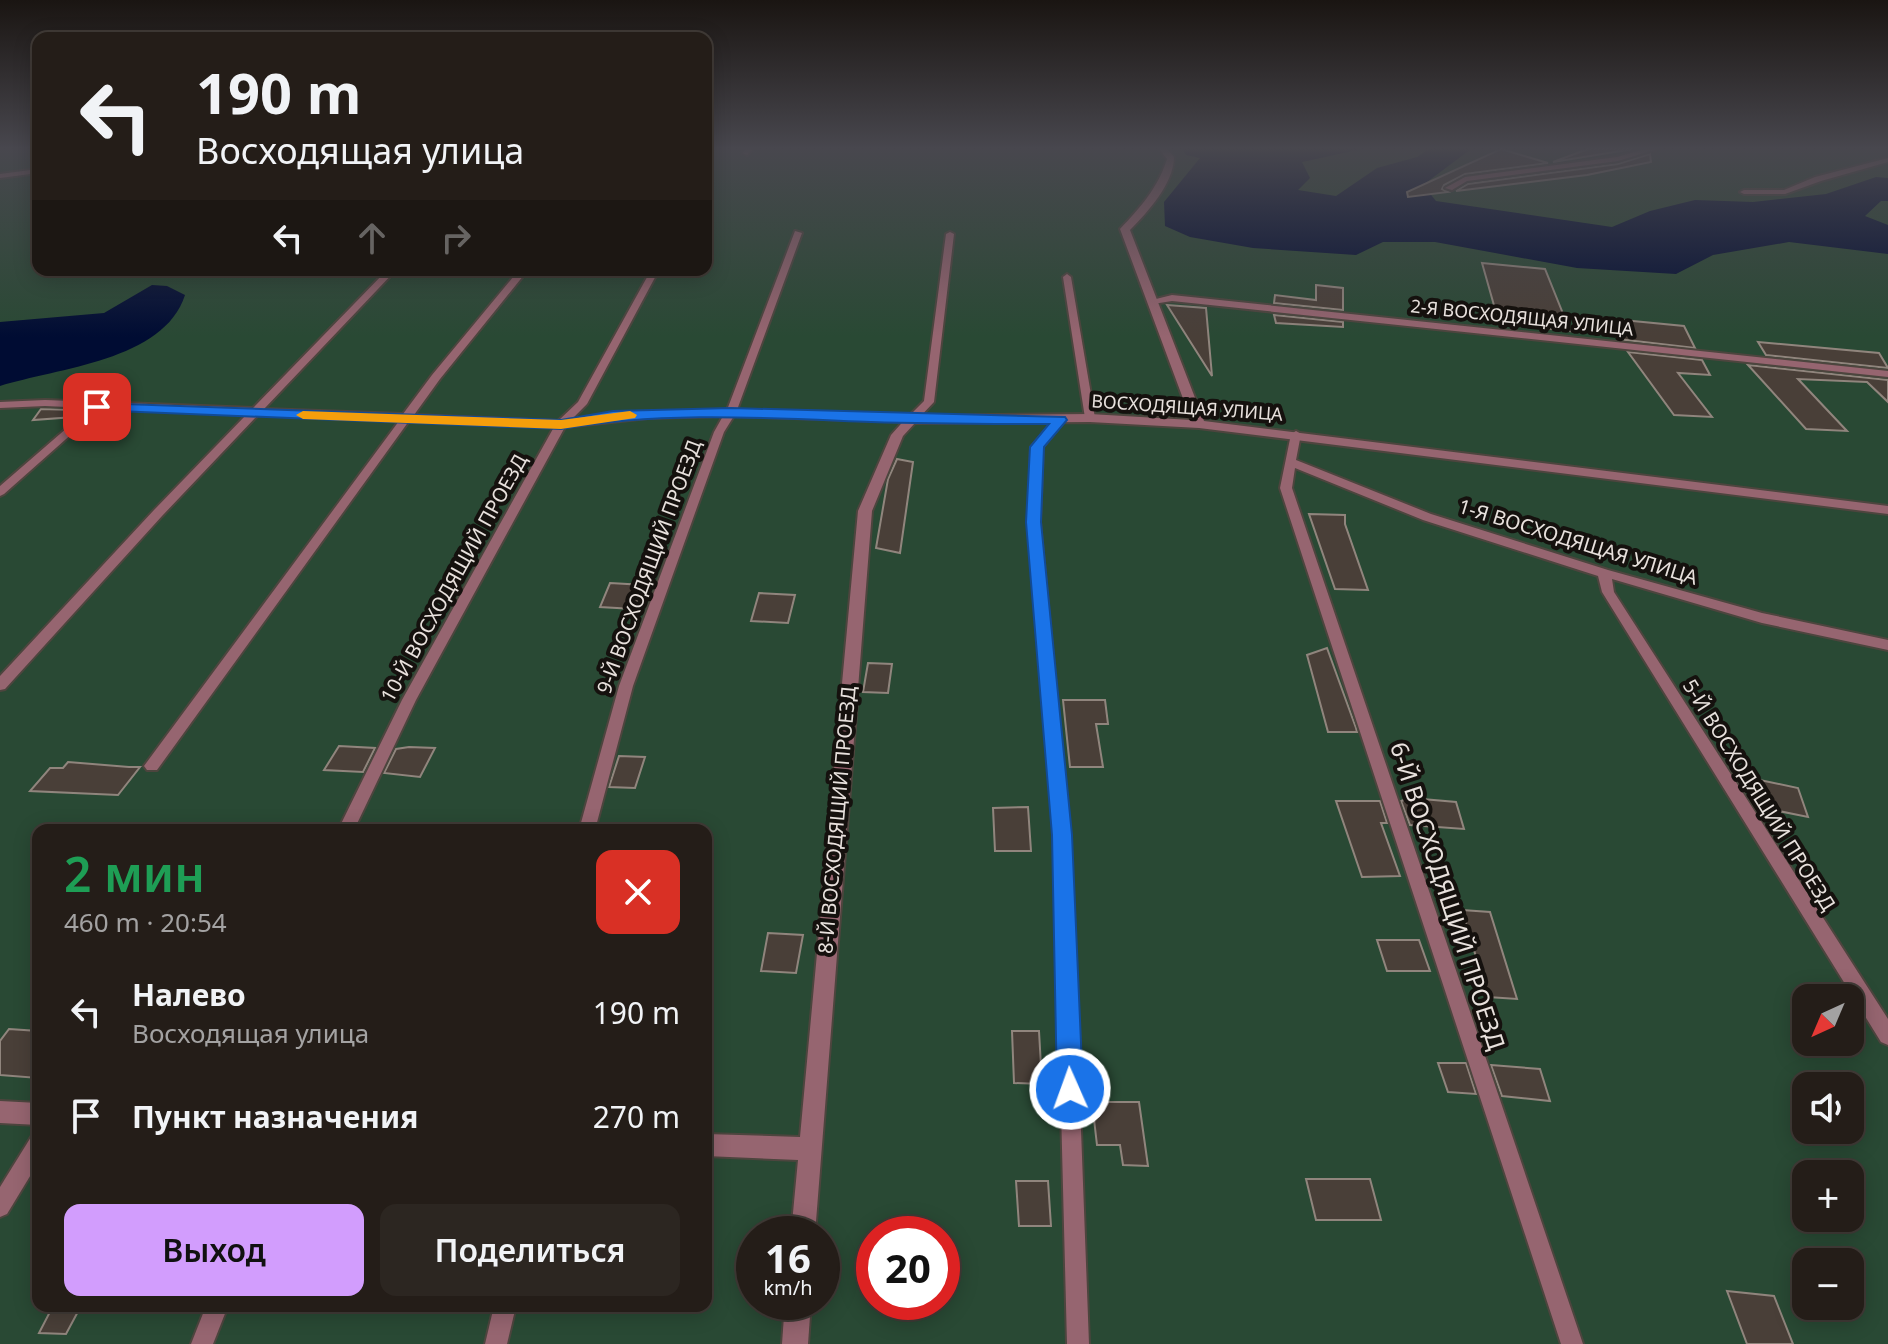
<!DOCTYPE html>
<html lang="ru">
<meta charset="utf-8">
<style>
body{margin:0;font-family:"Noto Sans",sans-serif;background:#2c2621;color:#f1f3f6;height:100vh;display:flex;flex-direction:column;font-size:30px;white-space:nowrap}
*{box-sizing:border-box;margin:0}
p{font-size:26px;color:#a3a2a2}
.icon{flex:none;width:44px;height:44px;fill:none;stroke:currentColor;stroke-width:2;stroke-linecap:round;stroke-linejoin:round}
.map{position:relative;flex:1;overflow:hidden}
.panel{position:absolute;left:32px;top:824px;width:680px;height:488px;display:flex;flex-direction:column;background:#241d18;border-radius:16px;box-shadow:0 4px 20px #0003,0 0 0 2px #413b37}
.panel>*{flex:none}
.top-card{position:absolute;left:32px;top:32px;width:680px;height:244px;border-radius:16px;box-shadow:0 4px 20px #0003,0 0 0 2px #413b37;background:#241d18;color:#f1f3f6;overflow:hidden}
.needle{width:52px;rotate:224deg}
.controls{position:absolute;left:1792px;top:984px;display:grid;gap:16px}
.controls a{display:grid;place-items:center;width:72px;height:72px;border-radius:16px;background:#241d18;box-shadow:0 4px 20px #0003,0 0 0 2px #413b37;font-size:40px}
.speed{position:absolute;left:736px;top:1216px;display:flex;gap:16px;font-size:40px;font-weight:700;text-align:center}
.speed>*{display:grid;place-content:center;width:104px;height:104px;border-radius:50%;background:#241d18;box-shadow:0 4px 20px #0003,0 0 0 2px #413b37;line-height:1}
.speed small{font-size:20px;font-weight:400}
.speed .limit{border:12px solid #d22;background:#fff;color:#111}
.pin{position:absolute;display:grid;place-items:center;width:68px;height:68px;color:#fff;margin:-34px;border-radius:16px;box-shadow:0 4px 12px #0006}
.me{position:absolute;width:88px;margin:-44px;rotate:358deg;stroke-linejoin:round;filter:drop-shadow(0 0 6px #0008)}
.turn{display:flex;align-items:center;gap:28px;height:168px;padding:0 32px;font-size:36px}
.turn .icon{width:104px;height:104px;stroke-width:2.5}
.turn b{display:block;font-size:56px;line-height:68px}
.lanes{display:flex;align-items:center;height:76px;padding:0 32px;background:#0003;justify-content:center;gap:40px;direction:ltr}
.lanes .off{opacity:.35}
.round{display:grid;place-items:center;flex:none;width:84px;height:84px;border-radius:16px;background:#2c2621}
.overview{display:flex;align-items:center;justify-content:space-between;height:136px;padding:0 32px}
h1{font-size:48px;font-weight:600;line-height:60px;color:#1e9e55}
.action{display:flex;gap:16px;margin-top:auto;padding:16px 32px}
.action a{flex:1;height:92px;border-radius:16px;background:#d29dfd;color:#111;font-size:32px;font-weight:600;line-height:92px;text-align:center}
.action a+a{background:#2c2621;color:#f1f3f6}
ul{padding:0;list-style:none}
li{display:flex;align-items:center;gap:24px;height:104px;padding:0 32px}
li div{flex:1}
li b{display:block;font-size:30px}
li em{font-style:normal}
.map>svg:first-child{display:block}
</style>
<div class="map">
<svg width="1888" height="1344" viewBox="0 0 1888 1344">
<rect width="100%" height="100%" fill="#302720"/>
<!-- green -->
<path fill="#294934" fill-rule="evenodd" d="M 0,149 L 38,149 L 38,270 L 706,270 L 706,149 L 1888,149 L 1888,1344 L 0,1344 ZM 38,830 L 706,830 L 706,1306 L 38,1306 ZM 1806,998 L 1850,998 L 1850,1042 L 1806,1042 ZM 1806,1086 L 1850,1086 L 1850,1130 L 1806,1130 ZM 1806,1174 L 1850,1174 L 1850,1218 L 1806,1218 ZM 754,1234 L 822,1234 L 822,1302 L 754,1302 ZM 874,1234 L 942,1234 L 942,1302 L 874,1302 ZM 1806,1262 L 1850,1262 L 1850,1306 L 1806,1306 Z"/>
<!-- water -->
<g fill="#000c33">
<polygon points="1182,149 1362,149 1302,162 1310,178 1298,190 1336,196 1377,168 1417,157 1429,149 1471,149 1423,185 1436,201 1612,227 1650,211 1695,200 1753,202 1826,194 1876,177 1888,178 1888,201 1881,201 1865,216 1888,225 1888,254 1789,242 1713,255 1676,274 1577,268 1435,242 1383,242 1356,255 1253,248 1190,237 1165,226 1164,202 1200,158 1186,155"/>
<path d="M 152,285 L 167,286 L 185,295 C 164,361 57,368 0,386 L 0,322 L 104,313 Z"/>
</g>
<!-- building -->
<g fill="#493f38" stroke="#90857d" stroke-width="2">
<polygon points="1501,149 1548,163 1465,174 1444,185 1442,189 1448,192 1408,197 1407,192"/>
<polygon points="1588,149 1633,149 1553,162"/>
<polygon points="1650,154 1651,162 1587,175 1456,191 1468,184 1618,164"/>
<polygon points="1482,263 1545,269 1570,331 1499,323"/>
<polygon points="1316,285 1343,288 1343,310 1274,303 1275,295 1316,300"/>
<polygon points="1167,305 1206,308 1212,376"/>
<polygon points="1274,315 1343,322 1343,327 1276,323"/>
<polygon points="1602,318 1684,326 1695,348 1618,339"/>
<polygon points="1758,342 1879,353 1888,368 1766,355"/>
<polygon points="1628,352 1702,360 1710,375 1678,373 1712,417 1674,415"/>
<polygon points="1748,365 1888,380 1888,402 1867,382 1798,379 1847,431 1806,429"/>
<polygon points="41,409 75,410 74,417 33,420"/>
<polygon points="897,459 913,462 900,553 876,548 888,479"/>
<polygon points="1309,514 1345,515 1345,524 1368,590 1335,589"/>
<polygon points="610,583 644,585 634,609 600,607"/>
<polygon points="759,593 795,595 788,623 751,621"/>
<polygon points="1327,648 1356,728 1357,732 1328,732 1307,655"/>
<polygon points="868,663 892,664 888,693 863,692"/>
<polygon points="1063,700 1105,700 1108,724 1096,724 1103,767 1070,767"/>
<polygon points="339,746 375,748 363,772 324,770"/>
<polygon points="409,747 435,748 420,777 384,773 396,749"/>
<polygon points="619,756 645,757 635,788 609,787"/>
<polygon points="68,762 129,767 140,767 118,795 30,791 50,768 63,768"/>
<polygon points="1755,779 1798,788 1808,817 1764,808"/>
<polygon points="1411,798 1456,802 1464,829 1410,825 1401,801"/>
<polygon points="1336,801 1380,801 1387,823 1381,823 1400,876 1362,877"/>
<polygon points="1028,807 1031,851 995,851 993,808"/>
<polygon points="1462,910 1490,912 1517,999 1488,997"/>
<polygon points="768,933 803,935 796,973 761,971"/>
<polygon points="1377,940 1419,940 1430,971 1387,971"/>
<polygon points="9,1029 38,1031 38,1078 0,1075 0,1041"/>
<polygon points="1012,1031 1039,1031 1042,1084 1014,1083"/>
<polygon points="1438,1063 1466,1063 1476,1094 1448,1092"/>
<polygon points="1491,1065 1540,1069 1550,1101 1502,1096"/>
<polygon points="1092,1102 1139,1102 1148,1166 1123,1165 1120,1145 1097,1145"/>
<polygon points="1306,1179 1370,1179 1381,1220 1316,1220"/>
<polygon points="1016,1181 1048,1181 1051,1226 1019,1226"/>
<polygon points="1727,1291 1774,1296 1793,1344 1747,1344"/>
<polygon points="53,1306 81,1306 66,1334 39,1333"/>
</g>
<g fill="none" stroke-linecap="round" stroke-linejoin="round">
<!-- service casing -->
<g stroke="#4d453e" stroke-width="4">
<g id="service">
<polygon points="746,149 753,149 747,155 743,153"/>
<polygon points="1645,149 1657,149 1618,161 1467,181 1452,190 1445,188 1465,177 1617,157"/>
<polygon points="1888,158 1888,162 1821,181 1785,194 1744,194 1740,192 1744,190 1784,190 1815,177"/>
<polygon points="38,169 38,173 0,178 0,174"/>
<polygon points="795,231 802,233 737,410 909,416 924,401 946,234 950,232 954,234 934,402 916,421 912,422 734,416 724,432 633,686 595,830 579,830 619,686 714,432 723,416 648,418 565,427 416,700 354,830 338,830 402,700 554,427 409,421 157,770 147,770 144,766 399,421 258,415 162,516 5,689 0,690 0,676 154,510 247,414 101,408 4,494 0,496 0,486 90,408 45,406 0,408 0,402 45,400 253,408 387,270 396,270 264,409 403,414 432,375 519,270 528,270 440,379 414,415 558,421 578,402 651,270 659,270 587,404 572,419 648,412 727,410"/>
<polygon points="1067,274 1071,277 1095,418 1090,421 1085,418 1063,277"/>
<polygon points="1172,295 1888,371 1888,377 1172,301 1153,304 1148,301"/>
<polygon points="1060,417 1065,420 1043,447 1040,522 1070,835 1089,1344 1067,1344 1054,835 1028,522 1031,447 1056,418"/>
<polygon points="1296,431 1301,434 1296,460 1431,514 1608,570 1762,613 1888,640 1888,650 1762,623 1612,579 1614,592 1888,1019 1888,1045 1881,1042 1602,592 1598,576 1423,520 1295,468 1292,488 1583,1344 1561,1344 1280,488 1291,434"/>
<polygon points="38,1134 38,1163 7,1214 0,1217 0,1187 31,1137"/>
<polygon points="206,1306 228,1306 213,1344 191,1344"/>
<polygon points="494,1306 516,1306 507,1344 485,1344"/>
</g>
</g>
<!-- minor casing -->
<g stroke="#4d453e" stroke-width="4">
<g id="minor">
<path d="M 1159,149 L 1167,149 L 1174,157 C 1174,183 1148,212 1130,230 L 1204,421 L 1888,506 L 1888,514 L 1199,428 L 1090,422 L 915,423 L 903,436 L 872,511 L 815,1234 L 791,1234 L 798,1160 L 706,1156 L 706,1134 L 800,1137 L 858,511 L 891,435 L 908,416 L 1090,414 L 1191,420 L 1120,229 C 1140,208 1158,188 1167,159 Z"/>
<polygon points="0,1101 38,1103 38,1125 0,1123"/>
<polygon points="785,1302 811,1302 808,1344 782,1344"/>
</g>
</g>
<!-- service -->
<use href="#service" fill="#966570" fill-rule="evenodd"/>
<!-- minor -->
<use href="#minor" fill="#966570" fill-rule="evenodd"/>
</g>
<!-- sky -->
<linearGradient id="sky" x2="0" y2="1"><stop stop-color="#1a1512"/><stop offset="0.44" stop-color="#48474e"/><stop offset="1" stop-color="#48474e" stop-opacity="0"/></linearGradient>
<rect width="1888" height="337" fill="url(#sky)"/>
<!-- route -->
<path fill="#1a73e8" stroke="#114b97" stroke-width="2" d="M 97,403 L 561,420 L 613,411 L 731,408 L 1065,417 L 1067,420 L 1044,447 L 1041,522 L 1072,835 L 1083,1089 L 1079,1098 L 1070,1102 L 1061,1098 L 1057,1089 L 1052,835 L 1026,522 L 1030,447 L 1049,424 C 990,424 931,424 871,422 C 768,418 663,411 561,429 L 92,410 L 92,404 Z"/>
<!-- slow -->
<polygon fill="#f59e0b" points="630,411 637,415 635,418 561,429 303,419 296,415 303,411 561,420"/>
<g text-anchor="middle" stroke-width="8" stroke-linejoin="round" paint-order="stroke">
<!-- far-street labels -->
<g font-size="18" fill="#e8e1dd" stroke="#15110e">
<text transform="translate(1522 318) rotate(6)" y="6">2-Я ВОСХОДЯЩАЯ УЛИЦА</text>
<text transform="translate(1187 408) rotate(4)" y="6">ВОСХОДЯЩАЯ УЛИЦА</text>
</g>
<!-- street labels -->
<g font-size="20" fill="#e8e1dd" stroke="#15110e">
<text transform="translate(1578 542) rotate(17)" y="7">1-Я ВОСХОДЯЩАЯ УЛИЦА</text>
<text transform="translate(649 567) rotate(-70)" y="7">9-Й ВОСХОДЯЩИЙ ПРОЕЗД</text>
<text transform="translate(454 578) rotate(-61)" y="7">10-Й ВОСХОДЯЩИЙ ПРОЕЗД</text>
<text transform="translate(1759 795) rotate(58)" y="7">5-Й ВОСХОДЯЩИЙ ПРОЕЗД</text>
<text transform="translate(837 820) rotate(-85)" y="7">8-Й ВОСХОДЯЩИЙ ПРОЕЗД</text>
</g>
<!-- near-street labels -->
<g font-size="24" fill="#e8e1dd" stroke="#15110e">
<text transform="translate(1447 896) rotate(72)" y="8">6-Й ВОСХОДЯЩИЙ ПРОЕЗД</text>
</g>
</g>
</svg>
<div class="controls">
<a><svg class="needle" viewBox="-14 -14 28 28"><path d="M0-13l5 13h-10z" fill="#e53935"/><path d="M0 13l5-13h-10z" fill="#a3a2a2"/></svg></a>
<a><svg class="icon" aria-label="sound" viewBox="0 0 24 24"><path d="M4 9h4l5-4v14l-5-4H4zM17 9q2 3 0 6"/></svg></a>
<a>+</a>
<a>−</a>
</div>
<div class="speed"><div>16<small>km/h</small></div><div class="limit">20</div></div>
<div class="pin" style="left:97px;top:407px;background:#d93025"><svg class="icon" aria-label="arrive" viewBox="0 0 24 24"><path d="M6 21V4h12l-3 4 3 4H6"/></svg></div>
<svg class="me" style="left:1070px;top:1089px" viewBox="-20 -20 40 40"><circle r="17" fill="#1a73e8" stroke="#fff" stroke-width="3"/><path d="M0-11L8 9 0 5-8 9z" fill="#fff"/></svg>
<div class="top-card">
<div class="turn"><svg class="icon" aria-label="left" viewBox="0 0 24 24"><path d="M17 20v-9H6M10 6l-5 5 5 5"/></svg><div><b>190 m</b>Восходящая улица</div></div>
<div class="lanes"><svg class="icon" aria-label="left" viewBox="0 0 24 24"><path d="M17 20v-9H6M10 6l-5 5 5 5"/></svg><svg class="icon off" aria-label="ahead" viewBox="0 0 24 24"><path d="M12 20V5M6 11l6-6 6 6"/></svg><svg class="icon off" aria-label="right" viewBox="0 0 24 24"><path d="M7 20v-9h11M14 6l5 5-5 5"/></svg></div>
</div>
<section class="panel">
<div class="overview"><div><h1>2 мин</h1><p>460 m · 20:54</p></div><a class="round" style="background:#d93025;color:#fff"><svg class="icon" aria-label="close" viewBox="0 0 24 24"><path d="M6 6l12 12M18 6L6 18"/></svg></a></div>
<ul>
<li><svg class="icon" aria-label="left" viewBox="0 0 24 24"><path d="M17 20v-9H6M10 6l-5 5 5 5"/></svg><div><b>Налево</b><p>Восходящая улица</p></div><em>190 m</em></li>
<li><svg class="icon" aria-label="arrive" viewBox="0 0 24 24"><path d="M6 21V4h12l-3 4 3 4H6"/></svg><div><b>Пункт назначения</b></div><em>270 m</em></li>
</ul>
<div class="action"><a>Выход</a><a>Поделиться</a></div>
</section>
</div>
